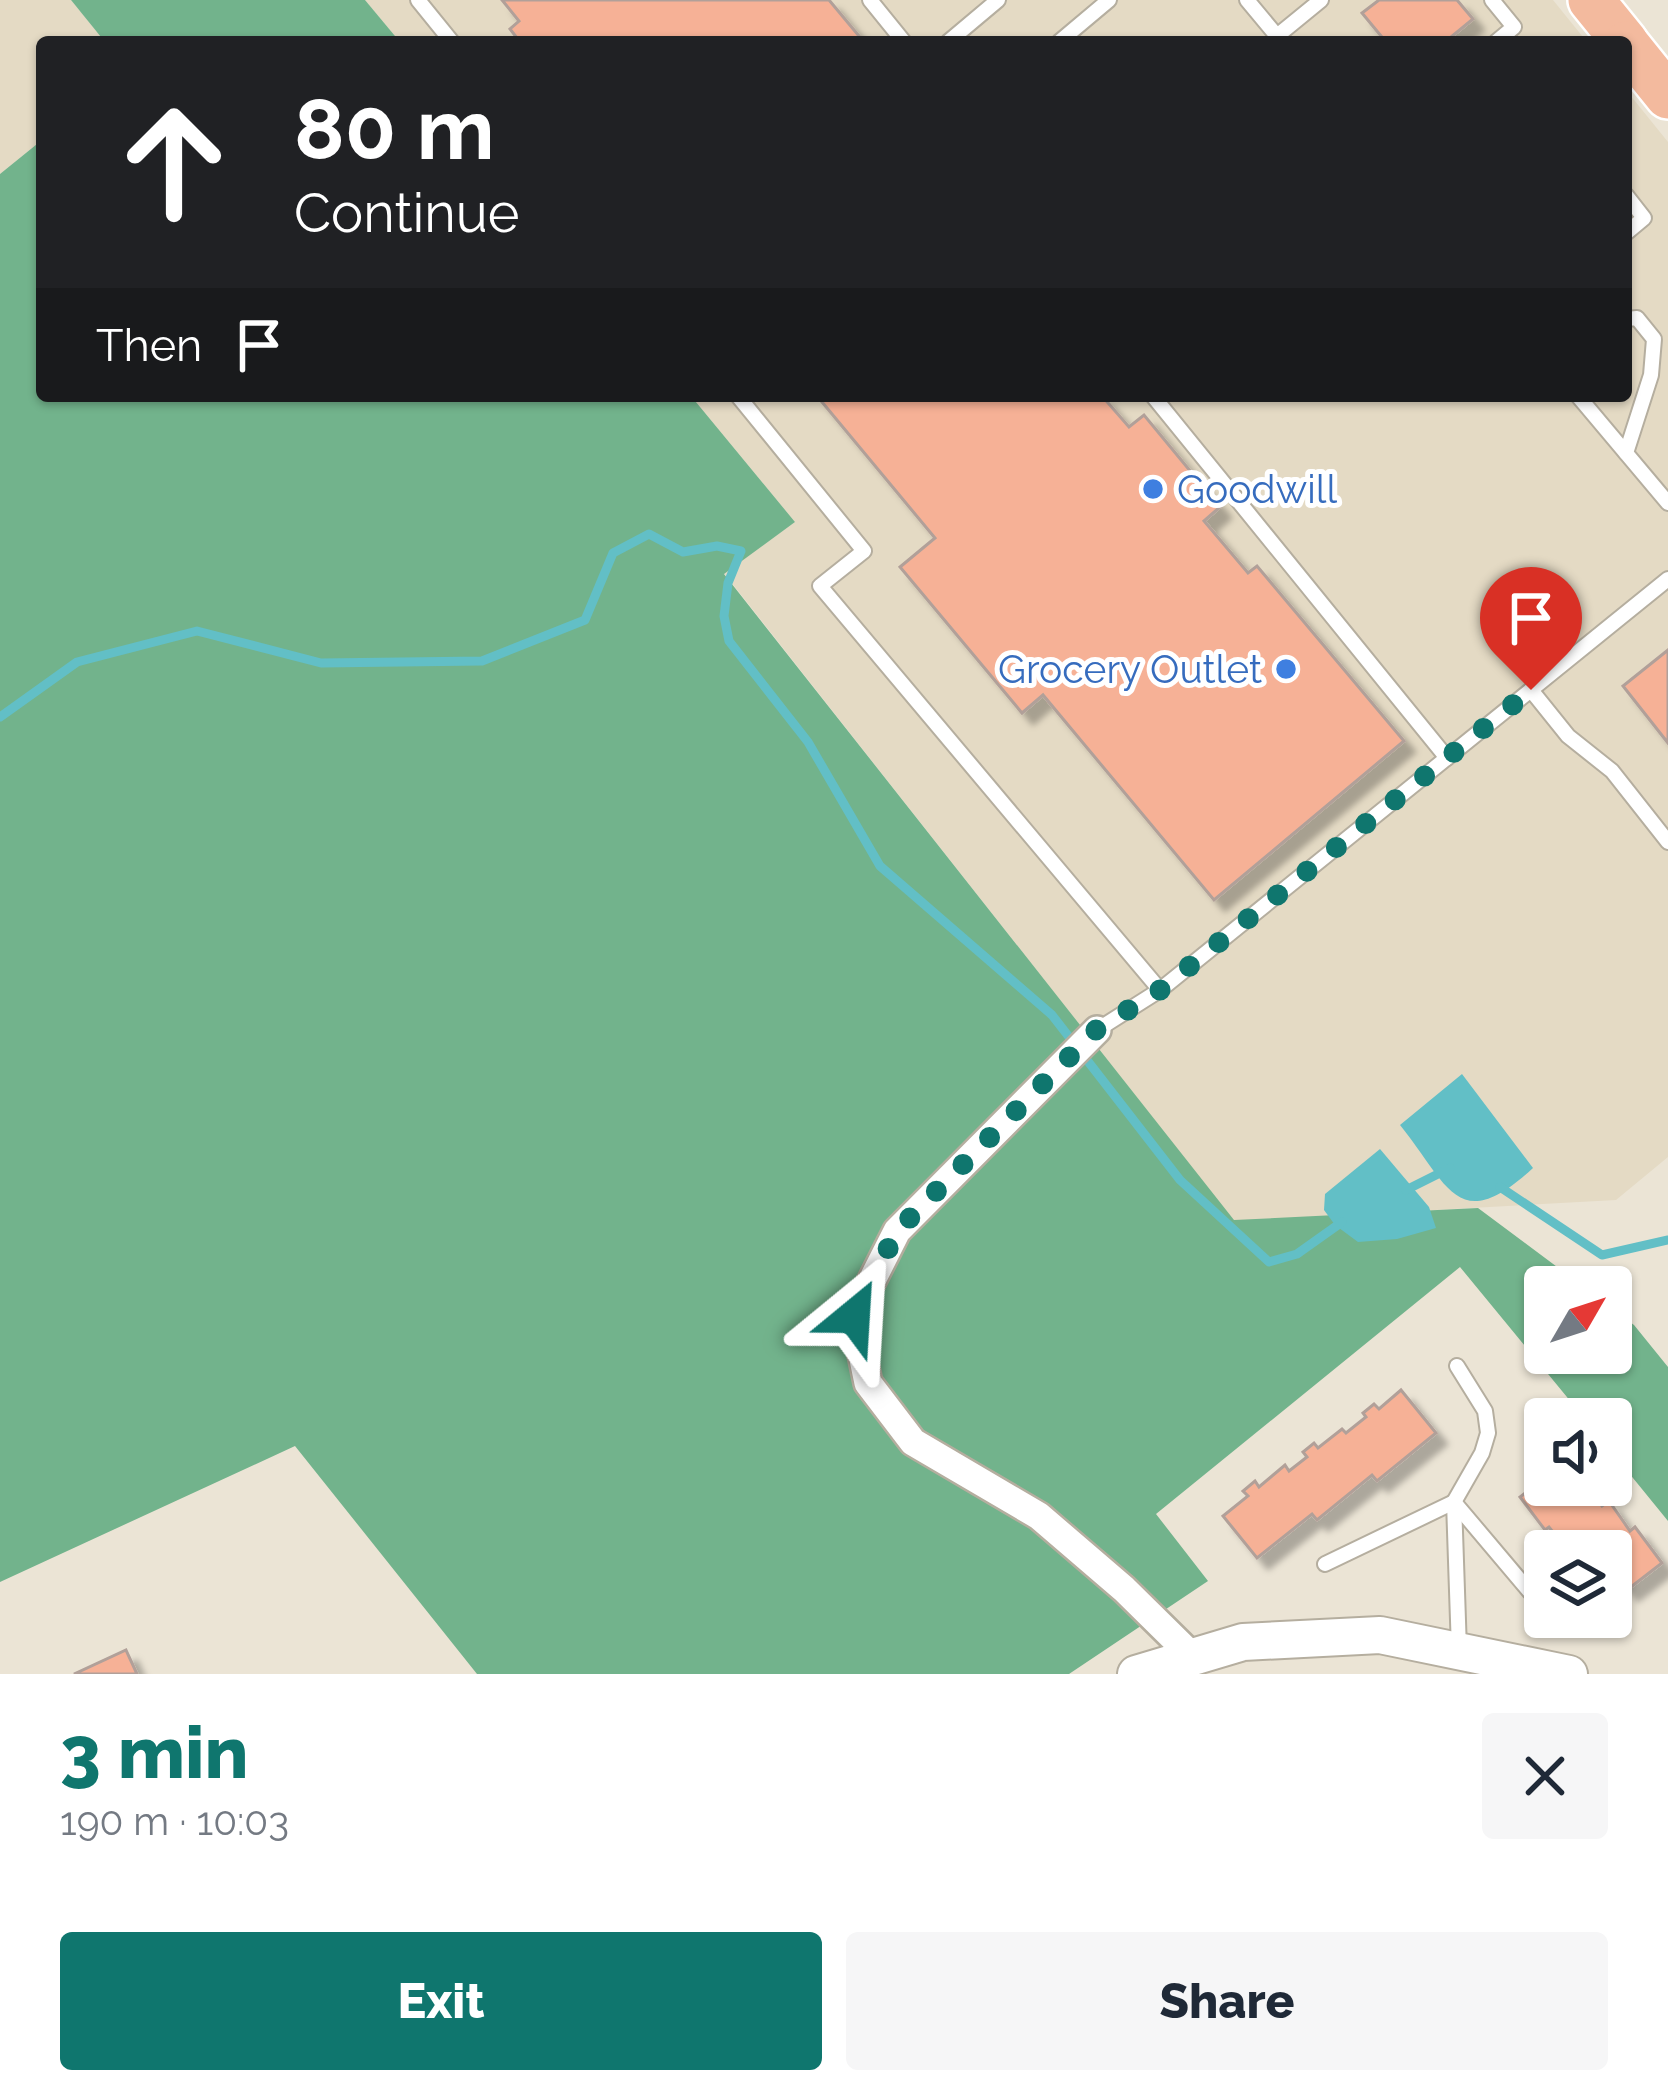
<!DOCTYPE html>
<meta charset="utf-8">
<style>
body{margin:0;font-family:Raleway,sans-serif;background:#f6f6f7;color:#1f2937;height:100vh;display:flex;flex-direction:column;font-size:45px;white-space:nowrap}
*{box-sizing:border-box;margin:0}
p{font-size:39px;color:#747a83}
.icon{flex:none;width:66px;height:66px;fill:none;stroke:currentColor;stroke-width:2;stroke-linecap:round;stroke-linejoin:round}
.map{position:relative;height:1674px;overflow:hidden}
.sheet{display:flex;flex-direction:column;background:#fff;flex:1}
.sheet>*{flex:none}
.banner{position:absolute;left:36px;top:36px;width:1596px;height:366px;border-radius:12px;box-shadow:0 3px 9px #0004;background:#202124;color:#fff;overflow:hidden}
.needle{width:78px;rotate:51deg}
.fabs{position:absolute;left:1524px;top:1266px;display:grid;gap:24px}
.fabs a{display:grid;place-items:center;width:108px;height:108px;border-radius:12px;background:#fff;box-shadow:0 3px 9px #0004;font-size:60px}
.pin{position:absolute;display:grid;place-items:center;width:102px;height:102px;color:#fff;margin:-123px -51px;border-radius:50% 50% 50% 0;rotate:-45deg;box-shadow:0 0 12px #0007}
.pin .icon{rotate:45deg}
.me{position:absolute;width:132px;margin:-66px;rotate:27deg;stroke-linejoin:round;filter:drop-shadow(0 0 9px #0008)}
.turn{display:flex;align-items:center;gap:42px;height:252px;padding:0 60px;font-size:54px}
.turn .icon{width:156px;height:156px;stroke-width:2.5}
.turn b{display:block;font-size:84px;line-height:102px}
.then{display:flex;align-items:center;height:114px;padding:0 60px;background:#0003;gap:24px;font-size:45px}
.round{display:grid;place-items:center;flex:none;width:126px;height:126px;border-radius:12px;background:#f6f6f7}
.summary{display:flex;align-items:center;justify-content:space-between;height:204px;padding:0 60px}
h1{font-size:72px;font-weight:800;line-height:90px;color:#0f766e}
.action{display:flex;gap:24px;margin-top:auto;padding:24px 60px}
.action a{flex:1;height:138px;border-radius:12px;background:#0f766e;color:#fff;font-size:48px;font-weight:800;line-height:138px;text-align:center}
.action a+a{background:#f6f6f7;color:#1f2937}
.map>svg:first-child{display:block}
</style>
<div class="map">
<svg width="1668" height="1674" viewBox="0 0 1668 1674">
<defs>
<filter id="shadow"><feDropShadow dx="11" dy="11" stdDeviation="3" flood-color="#0004"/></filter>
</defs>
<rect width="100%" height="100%" fill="#ebe4d5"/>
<!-- built -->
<g fill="#e4dac4">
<polygon points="0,0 71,0 105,42 42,42 42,140 0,174"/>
<polygon points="365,0 1553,0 1587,42 400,42"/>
<polygon points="1626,90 1668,142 1668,1157 1616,1200 1234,1221 724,573 795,522 691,396 1626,396"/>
</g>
<!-- forest -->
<g fill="#72b38c">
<polygon points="71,0 365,0 400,42 105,42"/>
<polygon points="42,140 42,396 691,396 795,522 724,574 1234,1220 1478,1208 1584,1287 1545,1287 1545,1353 1611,1353 1611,1308 1634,1325 1668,1367 1668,1521 1611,1451 1611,1419 1585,1419 1460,1267 1156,1514 1208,1581 1069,1674 477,1674 295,1446 0,1582 0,174"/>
</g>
<!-- water -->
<g fill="#62bfc6">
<path d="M 1462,1074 L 1533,1168 C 1458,1237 1449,1186 1400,1125 Z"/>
<polygon points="1380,1149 1429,1207 1436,1228 1397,1239 1358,1242 1335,1225 1324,1210 1325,1194"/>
</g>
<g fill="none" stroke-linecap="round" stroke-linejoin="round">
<!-- stream -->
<g stroke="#62bfc6" stroke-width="9">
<polyline points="0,717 77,662 197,631 321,663 482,661 585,620 613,553 649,534 683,552 717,546 741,551 728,583 724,616 729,641 808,742 880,866 1052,1015 1180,1180 1269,1262 1297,1254 1342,1222"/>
<polyline points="1500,1187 1602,1255 1668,1240"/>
<polyline points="1406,1190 1450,1168"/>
</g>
</g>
<!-- building -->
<g fill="#f6b196" stroke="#b1a099" stroke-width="3" filter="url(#shadow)">
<polygon points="502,0 829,0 864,42 520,42 510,29 519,21"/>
<polygon points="1379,0 1457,0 1473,19 1445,42 1386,42 1362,13"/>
<polygon points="817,396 1102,396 1129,427 1144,415 1220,507 1204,521 1248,573 1257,566 1404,741 1214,900 1043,695 1022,713 900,567 935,538"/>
<polygon points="1668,650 1668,743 1623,686"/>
<polygon points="1401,1390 1436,1433 1377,1481 1372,1475 1317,1520 1312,1514 1257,1558 1223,1516 1248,1496 1243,1491 1255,1481 1259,1487 1285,1465 1289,1471 1307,1457 1303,1452 1314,1443 1318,1448 1342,1429 1346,1433 1366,1417 1363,1413 1374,1404 1379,1409"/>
<polygon points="1545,1478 1545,1485 1579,1485 1584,1492 1589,1489 1602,1506 1609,1501 1630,1531 1635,1527 1662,1563 1627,1590 1619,1579 1611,1585 1611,1551 1578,1551 1570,1541 1564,1546 1549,1527 1545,1530 1520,1497"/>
<polygon points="126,1650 137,1674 74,1674"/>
</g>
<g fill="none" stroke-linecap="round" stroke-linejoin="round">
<!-- service casing -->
<g stroke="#b5ae9f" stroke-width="18">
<g id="service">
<polyline points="418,0 452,42"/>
<polyline points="870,0 904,42"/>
<polyline points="1247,0 1282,42"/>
<polyline points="1492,0 1514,27 1496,42"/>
<polyline points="1277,36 1321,0"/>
<polyline points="948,42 998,0"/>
<polyline points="1059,42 1109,0"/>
<polyline points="1626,195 1644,218 1626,233"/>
<polyline points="738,396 864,551 820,586 1160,990 1097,1030"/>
<polyline points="1153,396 1447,758"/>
<polyline points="1578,396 1668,503"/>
<polyline points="1626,453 1651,375 1654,339 1637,318 1626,319"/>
<polyline points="1531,690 1568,736 1612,771 1668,842"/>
<polyline points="1160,990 1668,579"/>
<polyline points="1457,1366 1485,1411 1488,1433 1482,1453 1454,1502 1459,1650"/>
<polyline points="1325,1564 1454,1502 1530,1592"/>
</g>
</g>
<!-- minor casing -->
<g stroke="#b5ae9f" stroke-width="32">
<polyline id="minor" points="1097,1030 897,1231 854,1316 868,1383 913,1442 1039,1516 1124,1589 1193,1657"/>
</g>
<!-- tertiary casing -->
<g stroke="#b5ae9f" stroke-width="40">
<polyline id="tertiary" points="1136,1674 1243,1642 1380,1635 1569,1674"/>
</g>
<!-- primary casing -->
<g stroke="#fff" stroke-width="50">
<g id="primary">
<polyline points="1591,0 1625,42"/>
<polyline points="1626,44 1668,96"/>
</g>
</g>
<!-- service -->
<use href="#service" stroke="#fff" stroke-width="14"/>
<!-- minor -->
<use href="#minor" stroke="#fff" stroke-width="27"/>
<!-- tertiary -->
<use href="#tertiary" stroke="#fff" stroke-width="36"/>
<!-- primary -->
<use href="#primary" stroke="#f3ba9e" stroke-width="45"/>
</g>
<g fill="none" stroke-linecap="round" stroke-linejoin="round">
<!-- route -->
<polyline stroke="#0f766e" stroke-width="21" stroke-dasharray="0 37.8" points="854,1316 897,1231 1096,1030 1160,990 1531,690"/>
</g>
<!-- markers -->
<g fill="#3f7fe0" stroke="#fff" stroke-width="4.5">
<circle cx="1153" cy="489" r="12"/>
<circle cx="1286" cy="669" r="12"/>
</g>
<g text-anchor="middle" stroke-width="10" stroke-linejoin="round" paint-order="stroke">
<!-- shop labels -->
<g font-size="39" fill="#366cbe" stroke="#fff" text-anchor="start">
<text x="1177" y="503">Goodwill</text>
<text x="1262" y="683" text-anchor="end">Grocery Outlet</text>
</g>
</g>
</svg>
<div class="fabs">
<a><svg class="needle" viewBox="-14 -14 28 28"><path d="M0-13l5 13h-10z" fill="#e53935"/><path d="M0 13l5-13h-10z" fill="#747a83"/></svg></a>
<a><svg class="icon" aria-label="sound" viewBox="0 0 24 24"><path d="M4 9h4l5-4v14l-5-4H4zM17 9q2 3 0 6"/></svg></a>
<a><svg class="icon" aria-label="layers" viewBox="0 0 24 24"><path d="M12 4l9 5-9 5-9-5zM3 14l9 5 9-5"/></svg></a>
</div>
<div class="pin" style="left:1531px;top:690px;background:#d93025"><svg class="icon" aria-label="arrive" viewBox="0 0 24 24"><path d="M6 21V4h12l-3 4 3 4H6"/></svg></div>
<svg class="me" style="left:854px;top:1316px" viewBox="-20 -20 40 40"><path d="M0-17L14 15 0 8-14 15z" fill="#0f766e" stroke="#fff" stroke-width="4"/></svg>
<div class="banner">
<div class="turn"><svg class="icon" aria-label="ahead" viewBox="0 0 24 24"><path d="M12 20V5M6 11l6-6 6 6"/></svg><div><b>80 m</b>Continue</div></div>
<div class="then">Then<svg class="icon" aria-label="arrive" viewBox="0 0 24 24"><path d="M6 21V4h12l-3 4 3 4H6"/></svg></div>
</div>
</div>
<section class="sheet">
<div class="summary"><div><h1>3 min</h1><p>190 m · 10:03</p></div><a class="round"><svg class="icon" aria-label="close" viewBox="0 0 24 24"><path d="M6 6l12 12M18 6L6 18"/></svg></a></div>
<div class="action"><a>Exit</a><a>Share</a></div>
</section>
